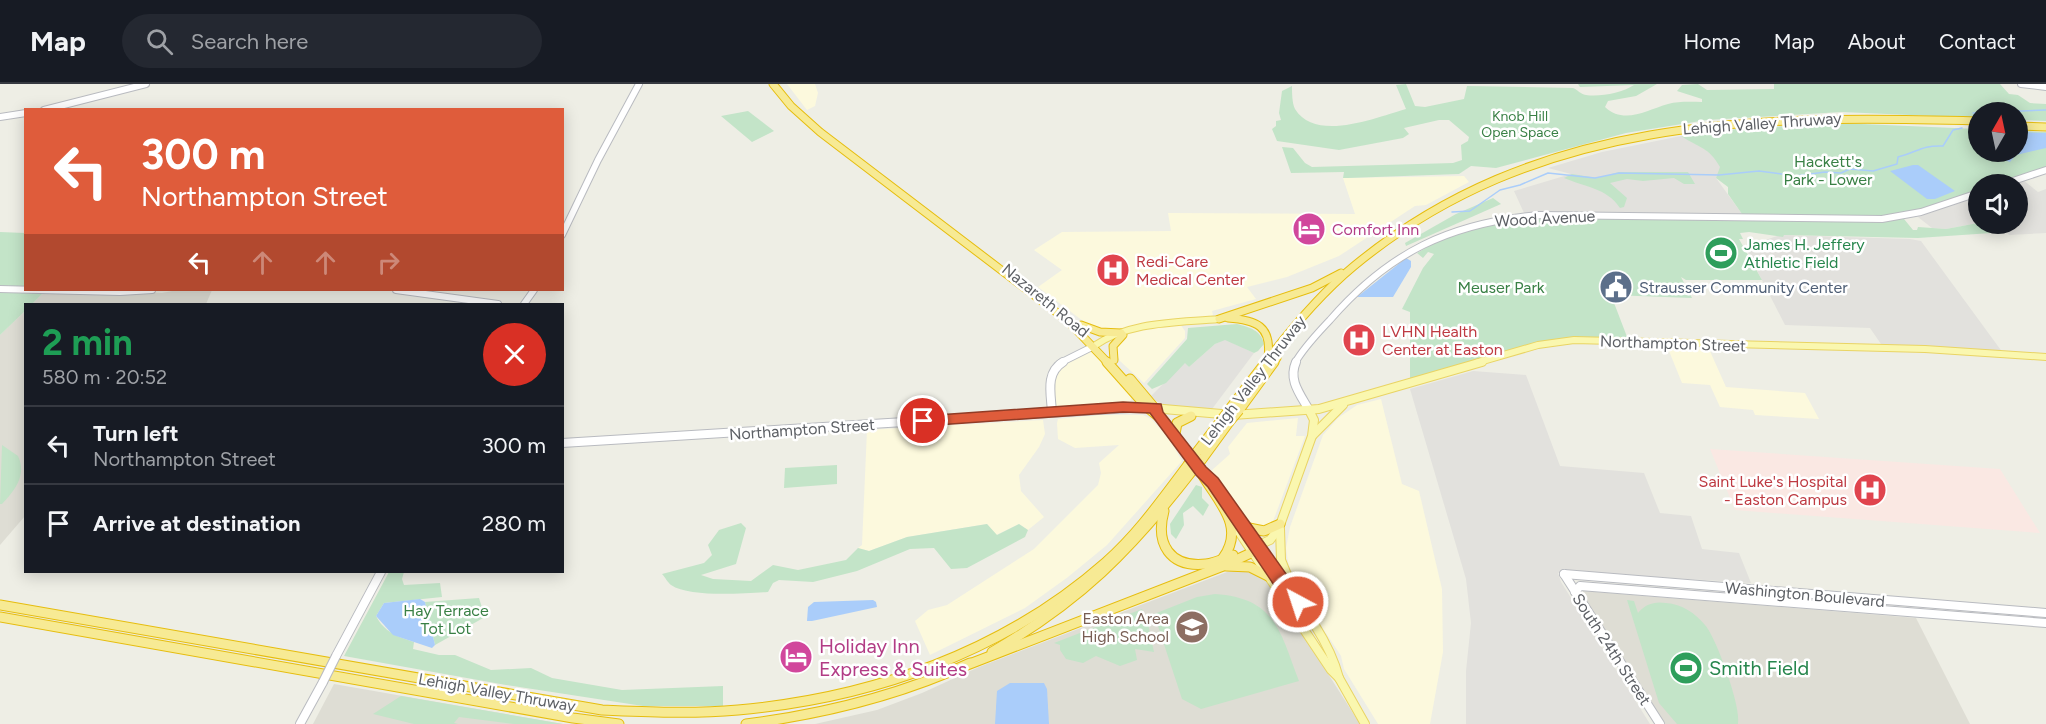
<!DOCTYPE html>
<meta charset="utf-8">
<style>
body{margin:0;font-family:Figtree,sans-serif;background:#242831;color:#f1f3f6;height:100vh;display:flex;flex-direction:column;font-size:22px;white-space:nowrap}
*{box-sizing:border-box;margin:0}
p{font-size:20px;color:#9ea1a6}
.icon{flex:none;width:33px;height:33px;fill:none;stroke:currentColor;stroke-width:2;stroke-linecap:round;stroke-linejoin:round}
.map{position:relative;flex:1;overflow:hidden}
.panel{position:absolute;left:24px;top:219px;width:540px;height:270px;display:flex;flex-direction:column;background:#171b24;border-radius:0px;box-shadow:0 3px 15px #0003}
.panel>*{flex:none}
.hud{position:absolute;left:24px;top:24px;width:540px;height:183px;border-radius:0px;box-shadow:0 3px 15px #0003;background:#df5c3b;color:#fff;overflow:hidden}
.needle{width:39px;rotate:9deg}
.tools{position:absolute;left:1968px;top:18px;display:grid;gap:12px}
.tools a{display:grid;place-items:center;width:60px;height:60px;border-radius:50%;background:#171b24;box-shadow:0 3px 15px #0003;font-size:30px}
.pin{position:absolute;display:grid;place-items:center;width:51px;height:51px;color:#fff;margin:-26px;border:3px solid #fff;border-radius:50%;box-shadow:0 2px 6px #0007}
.me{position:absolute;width:66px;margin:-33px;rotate:320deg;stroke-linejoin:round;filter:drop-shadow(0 0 4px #0008)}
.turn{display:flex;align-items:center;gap:21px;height:126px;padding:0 18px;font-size:27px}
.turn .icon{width:78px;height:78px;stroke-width:2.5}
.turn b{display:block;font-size:42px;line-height:51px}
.lanes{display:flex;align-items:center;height:57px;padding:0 18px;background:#0003;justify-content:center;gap:30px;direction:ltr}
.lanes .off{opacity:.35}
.round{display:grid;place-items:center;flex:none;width:63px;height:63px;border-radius:32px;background:#242831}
.summary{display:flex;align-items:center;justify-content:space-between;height:102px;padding:0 18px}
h1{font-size:36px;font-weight:700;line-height:45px;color:#1e9e55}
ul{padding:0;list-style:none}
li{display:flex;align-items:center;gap:18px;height:78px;padding:0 18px;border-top:2px solid #363941}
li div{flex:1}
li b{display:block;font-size:22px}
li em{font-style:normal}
header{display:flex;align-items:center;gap:36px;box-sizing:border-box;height:84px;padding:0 30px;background:#171b24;border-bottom:2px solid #363941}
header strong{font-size:28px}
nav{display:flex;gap:33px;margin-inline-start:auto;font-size:21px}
.search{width:420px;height:54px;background:#242831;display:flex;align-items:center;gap:15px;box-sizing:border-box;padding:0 21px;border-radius:33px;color:#9ea1a6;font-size:22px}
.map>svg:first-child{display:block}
</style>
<header>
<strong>Map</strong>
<div class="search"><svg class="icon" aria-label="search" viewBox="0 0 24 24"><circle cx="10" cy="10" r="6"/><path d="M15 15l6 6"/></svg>Search here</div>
<nav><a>Home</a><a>Map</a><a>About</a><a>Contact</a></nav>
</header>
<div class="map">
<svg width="2046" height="640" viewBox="0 0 2046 640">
<rect width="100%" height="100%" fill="#eeeee5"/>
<!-- commercial -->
<g fill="#fcf9dd">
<polygon points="787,0 815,0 818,9 815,22 807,26"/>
<polygon points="1464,92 1469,98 1426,121 1415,122 1339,172 1287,193 1247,203 1256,215 1212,227 1213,231 1211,232 1177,236 1185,247 1185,254 1144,299 1120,277 1116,269 1118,261 1125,256 1116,246 1091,243 1038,203 1062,186 1034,166 1062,148 1171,147 1168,129 1355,130 1343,94"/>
<polygon points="1094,262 1132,311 1131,316 1127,321 1052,328 1054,284"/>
<polygon points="1667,262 1709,265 1726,303 1805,309 1819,335 1755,331 1753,326 1720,323 1710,301 1682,299"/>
<polygon points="1381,315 1402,400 1419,407 1442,505 1443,568 1430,640 1378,640 1344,585 1341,572 1299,508 1289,485 1286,464 1290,443 1323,351 1338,334 1357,321"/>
<polygon points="1097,331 1143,331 1151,335 1168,353 1182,377 1107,461 1068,493 1025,524 930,571 915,537 928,526 947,521 1034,465 1098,401 1101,389 1099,379 1119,361 1075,364 1058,355 1057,339 1058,335"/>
<polygon points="1298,334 1296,352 1305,352 1272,440 1266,443 1248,441 1211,387 1230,370 1228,363 1247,339"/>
<polygon points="1043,336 1045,350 1039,363 1019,391 1021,407 1044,433 1028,446 1019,440 996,451 987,440 907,453 869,467 858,464 862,461 867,346"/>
</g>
<!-- industrial -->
<g fill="#e2e1dd">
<polygon points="1681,52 1693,57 1716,73 1721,83 1716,94 1742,130 1524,129 1514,107 1571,90 1548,84 1602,68"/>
<polygon points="2023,96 2038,108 2046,105 2046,149 2009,151 2001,140 2018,140 2018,100 2011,100"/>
<polygon points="1978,112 1978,139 1946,145 1932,144 1918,133"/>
<polygon points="1780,151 1910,155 1921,157 2003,269 1883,263 1870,244 1785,241 1745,163"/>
<polygon points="1225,255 1254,269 1212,325 1167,322 1156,317 1151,312 1185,278 1189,283 1215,260"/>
<polygon points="1473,287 1526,291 1560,382 1644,389 1660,429 1691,432 1702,465 1739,469 1751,499 1563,487 1558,489 1561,498 1650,640 1466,640 1466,587 1471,539 1466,495 1410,305"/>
</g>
<!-- education -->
<g fill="#deddd4">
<polygon points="46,206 162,209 177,206 212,206 206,220 32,220"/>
<polygon points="25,227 25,432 0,461 0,251"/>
<polygon points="1246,485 1267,494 1360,640 815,640 877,626 922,609 979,583 1227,488"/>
<polygon points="1583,507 1916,534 1970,640 1665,640 1583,512"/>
<polygon points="334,600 563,640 313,640"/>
</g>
<!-- medical -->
<polygon fill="#fae8e3" points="1710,365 2000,385 2040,449 1735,426"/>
<!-- green -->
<g fill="#c3e4c8">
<path d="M 1406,0 L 1415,22 L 1425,23 L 1464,15 L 1467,2 L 1573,4 C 1578,6 1580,10 1586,11 C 1600,13 1622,9 1634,1 L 1580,3 L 1578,0 L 1657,0 L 1636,12 L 1608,17 L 1605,23 C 1624,41 1647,26 1668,20 C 1679,17 1692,18 1702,18 L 1702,15 L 1677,7 L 1682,1 L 1698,0 L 1707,6 L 1774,5 L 1774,0 L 2000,0 L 2009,10 L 2018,11 L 2030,19 L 2046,20 L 2046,37 L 2018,36 L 2018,28 L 1978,28 L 1978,34 L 1842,28 L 1707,36 L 1626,49 L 1496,84 L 1471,82 L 1459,90 L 1348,94 L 1343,94 L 1344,88 L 1291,89 L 1282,63 L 1293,64 L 1305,79 L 1312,83 L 1453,79 L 1462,76 L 1461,61 L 1468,57 L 1469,53 L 1449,36 L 1439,36 L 1404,44 L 1409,50 L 1403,54 L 1339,66 L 1277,57 L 1272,45 L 1276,42 L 1276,37 L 1281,36 L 1279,29 L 1282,7 L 1292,2 C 1292,8 1292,19 1295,25 C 1316,59 1377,33 1406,25 L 1396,1 Z"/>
<polygon points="748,27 774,47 752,58 721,32"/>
<path d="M 1838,39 L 1978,45 L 1978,48 L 1973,49 L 1978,50 L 1978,68 L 2018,68 L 2018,47 L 2046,48 L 2046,83 L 1997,100 L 1978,100 L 1978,107 L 1920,126 L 1888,133 L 1742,130 L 1728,110 L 1728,103 L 1716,94 L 1720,83 C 1709,63 1699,64 1681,52 L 1736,45 Z"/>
<path d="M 1619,88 L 1688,88 L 1695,100 L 1684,100 L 1674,94 L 1643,97 L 1627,95 L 1610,99 L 1627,114 L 1624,123 L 1620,124 C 1607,104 1585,103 1564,94 L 1572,90 L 1597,94 Z"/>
<polygon points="1493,114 1501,120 1406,162 1405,159 1456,130"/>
<polygon points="1531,133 1864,138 1904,135 1913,146 1917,146 1918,143 1946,145 1978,139 2000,140 2006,148 1918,154 1784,151 1783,153 1749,148 1740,149 1743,155 1739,155 1762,196 1686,196 1681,193 1692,214 1611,211 1629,258 1562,257 1410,299 1410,228 1402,225 1423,184 1434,170 1428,168 1423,174 1417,169 1438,157 1483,140"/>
<polygon points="0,148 25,149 25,204 0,204"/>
<polygon points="46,206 32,220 26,220 25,227 0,251 0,207"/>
<path d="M 1237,240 C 1249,243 1261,246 1264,260 L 1258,267 L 1254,269 L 1225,256 L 1215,260 L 1189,283 L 1185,279 L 1166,299 L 1152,305 L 1147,300 L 1187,255 L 1188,244 Z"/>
<path d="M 2,361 L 18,372 C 27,391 15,406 2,420 L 0,420 Z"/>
<polygon points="837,381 837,400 784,404 785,384"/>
<polygon points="1196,401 1202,403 1202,414 1209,421 1203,432 1193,422 1183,429 1184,441 1176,455 1171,450 1170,440"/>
<path d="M 741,439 L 746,444 L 736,480 L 701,491 L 713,495 L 751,497 L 773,481 L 798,486 L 846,476 L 858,464 L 869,467 L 907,453 L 987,440 L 997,451 L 1019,440 L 1028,446 L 1025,453 L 967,484 L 951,485 L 934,464 L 910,465 L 857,487 L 813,498 L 779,496 L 773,499 L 768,508 C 745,509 690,514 671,501 C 668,499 665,493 662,490 L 704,479 L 712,471 L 708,461 L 719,446 Z"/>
<path d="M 389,488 L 404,488 L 402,495 L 404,501 L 440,499 L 442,513 L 384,519 L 376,532 C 384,548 398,553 414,558 L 413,565 L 439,571 L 455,571 L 491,586 L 531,584 L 552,594 L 622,606 L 723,602 L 723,622 L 643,622 L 506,601 L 344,572 Z"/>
<path d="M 1215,510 C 1276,514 1280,548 1299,597 L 1201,625 L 1182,615 L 1154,530 L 1197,513 Z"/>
<polygon points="479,514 485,533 435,561 425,518"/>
<path d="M 1627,516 L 1634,517 L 1638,529 C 1645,520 1655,517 1666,519 C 1682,520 1695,529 1705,541 C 1716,553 1742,624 1738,640 L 1677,640 L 1659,619 Z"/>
<polygon points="1142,525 1147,535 1154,568 1135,565 1137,576 1120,582 1096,572 1083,579 1066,575 1060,566 1060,561 1054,559"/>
<polygon points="401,612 563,640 514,640 459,633 454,639 458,640 414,640 373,630"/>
</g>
<!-- water -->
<g fill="#aacdfa">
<polygon points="2018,48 2046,49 2046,64 2016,71 2010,78 2002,75 2008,68 2018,68"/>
<polygon points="1913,81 1918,81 1955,107 1935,115 1927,115 1890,87"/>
<polygon points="1406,174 1411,177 1411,183 1393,213 1357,213"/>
<polygon points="420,515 425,518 435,561 432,564 393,551 376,532 384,519"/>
<polygon points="873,516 876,518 877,523 812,537 807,537 808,523 814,518"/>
<polygon points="1010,599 1044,599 1047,605 1049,640 995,640 997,607"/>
</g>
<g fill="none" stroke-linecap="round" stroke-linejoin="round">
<!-- stream -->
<g stroke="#aacdfa" stroke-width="1.5">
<polyline points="1997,28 2046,26"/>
<polyline points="1973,29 1993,28"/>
<path d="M 1452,128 L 1470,127 L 1500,106 L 1520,101 L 1548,89 L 1595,94 L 1619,89 L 1719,91 L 1759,87 L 1796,92 L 1825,88 L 1841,89 L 1850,85 L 1873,87 L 1897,80 L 1898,73 C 1918,68 1921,61 1943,62 L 1953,46 L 1962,44"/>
</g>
<!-- secondary-far1 casing -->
<g stroke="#b9bbc0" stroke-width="8">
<g id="secondary-far1">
<polyline points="2021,0 2046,3"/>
<polyline points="44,26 146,0"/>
<polyline points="0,33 26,29"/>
<polyline points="2004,100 2046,86"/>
<polyline points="562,151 598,76 639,0"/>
<polyline points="0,205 120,208 152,206"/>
<polyline points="396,206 498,220"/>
<polyline points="524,220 534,206"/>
<polyline points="1060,279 1094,262"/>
<path d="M 1295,279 C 1304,263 1318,249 1330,236 C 1389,168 1450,139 1539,131 L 1882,135 L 1921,128 L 1978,109"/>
</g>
</g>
<!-- secondary casing -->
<g stroke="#b9bbc0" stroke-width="10">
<g id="secondary">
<path d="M 1296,278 C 1288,296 1300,310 1309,326"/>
<path d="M 1052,328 C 1051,310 1045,289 1063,278"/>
<polyline points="562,359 1147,323"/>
<polyline points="1564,490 2046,529"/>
<polyline points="1564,490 1660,640"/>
<polyline points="1575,508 1580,502 2046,539"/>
<polyline points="336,572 381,488"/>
<polyline points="300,640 323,598"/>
</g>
</g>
<!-- primary-far1 casing -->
<g stroke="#e9d464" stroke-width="8">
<g id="primary-far1">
<path d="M 1094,262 C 1130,237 1177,239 1219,235"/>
<polyline points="1476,279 1538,261 1574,256 1925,265 2046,273"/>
</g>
</g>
<!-- primary casing -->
<g stroke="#e9d464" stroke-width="10">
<g id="primary">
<polyline points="1152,324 1233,331 1319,325 1482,278"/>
<polyline points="1313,351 1343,321"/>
<polyline points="1231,436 1331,586 1339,594 1365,640"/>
<polyline points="1280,445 1281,476 1294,508"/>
<path d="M 1257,463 C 1286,504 1326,544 1339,594"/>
<polyline points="1252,464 1270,456 1279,444 1312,352 1314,336 1309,326"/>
</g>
</g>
<!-- highway-far1 casing -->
<g stroke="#e6bd0e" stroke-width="9">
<g id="highway-far1">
<polyline points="773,0 791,22 820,48 1068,237 1108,279"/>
<polyline points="2018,42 2046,43"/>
<path d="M 1228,234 C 1256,236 1272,242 1268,273"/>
<polyline points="1219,235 1312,204 1341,189"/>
<polyline points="1081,241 1100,248 1121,249"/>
<polyline points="1114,276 1113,262 1123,251"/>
<path d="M 1265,279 C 1291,245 1320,210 1354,182 C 1536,32 1754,31 1978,37"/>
<polyline points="1273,279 1277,274"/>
</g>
</g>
<!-- highway casing -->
<g stroke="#e6bd0e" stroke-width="11">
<g id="highway">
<polyline points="1130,295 1156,326"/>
<polyline points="1229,326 1266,278"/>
<polyline points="1239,326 1274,278"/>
<polyline points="1175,350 1177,339 1191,332"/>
<polyline points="1197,368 1220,338"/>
<polyline points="1202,375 1229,338"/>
<path d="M 1202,390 C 1218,418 1246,442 1223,474"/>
<path d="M 1164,427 C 1155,460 1170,484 1206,480 C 1216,479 1224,474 1233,471"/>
<polyline points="1244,443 1264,447 1280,440"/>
<polyline points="1226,482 1250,483 1270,493"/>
<path d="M 0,521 L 602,626 C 647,628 693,630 738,626 C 873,614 1004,568 1106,478 C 1138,450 1163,414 1188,381"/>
<polyline points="0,533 573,634 619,640"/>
<path d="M 992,568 C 1080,517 1130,467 1192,387"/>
<polyline points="967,581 1223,482 1253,468 1257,463 1213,398 1201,387 1164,337 1147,323 1107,278"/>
<path d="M 746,640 C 824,630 898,612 970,579"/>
</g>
</g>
<!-- secondary-far1 -->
<use href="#secondary-far1" stroke="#fff" stroke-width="6"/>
<!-- secondary -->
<use href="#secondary" stroke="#fff" stroke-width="8"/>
<!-- primary-far1 -->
<use href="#primary-far1" stroke="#faf7af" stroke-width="6"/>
<!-- primary -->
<use href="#primary" stroke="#faf7af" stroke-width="8"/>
<!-- highway-far1 -->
<use href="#highway-far1" stroke="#f7ea94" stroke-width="7"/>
<!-- highway -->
<use href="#highway" stroke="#f7ea94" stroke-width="9"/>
<!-- secondary-bridge casing -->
<g stroke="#b9bbc0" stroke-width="10" stroke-linecap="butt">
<polyline id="secondary-bridge" points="323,598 336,572"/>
</g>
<!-- highway-bridge casing -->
<g stroke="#e6bd0e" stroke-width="11" stroke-linecap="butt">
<g id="highway-bridge">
<polyline points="1220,338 1229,326"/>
<polyline points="1229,338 1239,326"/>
<polyline points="1188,381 1197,368"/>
<polyline points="1192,387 1202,375"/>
</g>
</g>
<!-- secondary-bridge -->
<use href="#secondary-bridge" stroke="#fff" stroke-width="8"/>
<!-- highway-bridge -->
<use href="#highway-bridge" stroke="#f7ea94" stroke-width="9"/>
</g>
<!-- route -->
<polygon fill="#df5c3b" stroke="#913c26" stroke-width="1.5" points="1123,318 1161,320 1163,328 1206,383 1218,394 1306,518 1304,523 1298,525 1293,523 1274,501 1208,403 1196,391 1150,329 1123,328 923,342 916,337 923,332"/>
<!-- icons -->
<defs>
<g id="hotel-disc" transform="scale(1.725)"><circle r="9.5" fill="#d1479c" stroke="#fff"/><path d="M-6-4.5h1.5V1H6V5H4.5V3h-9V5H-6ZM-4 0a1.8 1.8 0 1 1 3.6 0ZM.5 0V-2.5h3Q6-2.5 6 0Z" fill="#fff"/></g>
<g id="stadium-disc" transform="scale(1.725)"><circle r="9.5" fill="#2e9e5b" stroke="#fff"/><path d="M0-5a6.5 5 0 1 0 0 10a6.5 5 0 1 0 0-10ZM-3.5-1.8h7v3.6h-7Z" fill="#fff"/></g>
<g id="hospital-disc" transform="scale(1.725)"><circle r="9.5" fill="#e0444e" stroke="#fff"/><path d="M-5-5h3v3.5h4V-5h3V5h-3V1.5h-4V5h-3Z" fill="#fff"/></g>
<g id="civic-disc" transform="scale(1.725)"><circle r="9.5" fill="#5c6f8a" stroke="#fff"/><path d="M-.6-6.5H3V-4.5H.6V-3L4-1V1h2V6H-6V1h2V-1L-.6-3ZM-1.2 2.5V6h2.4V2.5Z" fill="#fff"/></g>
<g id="school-disc" transform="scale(1.725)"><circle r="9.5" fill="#8d6e63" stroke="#fff"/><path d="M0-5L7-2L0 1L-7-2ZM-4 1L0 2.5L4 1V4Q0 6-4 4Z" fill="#fff"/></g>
</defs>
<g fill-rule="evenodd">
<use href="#hotel-disc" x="1309" y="145"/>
<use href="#stadium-disc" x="1721" y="169"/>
<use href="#hospital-disc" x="1113" y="186"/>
<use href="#civic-disc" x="1616" y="203"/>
<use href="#hospital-disc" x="1359" y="256"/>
<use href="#hospital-disc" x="1870" y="406"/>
<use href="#school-disc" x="1192" y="543"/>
<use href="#hotel-disc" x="796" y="573"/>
<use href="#stadium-disc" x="1686" y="584"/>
</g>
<g text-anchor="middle" stroke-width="5" stroke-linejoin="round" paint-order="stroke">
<!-- far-park labels -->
<g font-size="14" fill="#398045" stroke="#fff">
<text x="1520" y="37">Knob Hill<tspan x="1520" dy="16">Open Space</tspan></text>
</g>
<!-- street labels -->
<g font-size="16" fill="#5d6065" stroke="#fff">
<text transform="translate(1762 39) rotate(-4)" y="6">Lehigh Valley Thruway</text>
<text transform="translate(1545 134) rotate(-3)" y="6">Wood Avenue</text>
<text transform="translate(1046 216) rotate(39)" y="6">Nazareth Road</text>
<text transform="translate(1673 259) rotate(2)" y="6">Northampton Street</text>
<text transform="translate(1253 296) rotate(-52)" y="6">Lehigh Valley Thruway</text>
<text transform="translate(802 345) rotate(-4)" y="6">Northampton Street</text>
<text transform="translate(1805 510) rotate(5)" y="6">Washington Boulevard</text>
<text transform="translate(1612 565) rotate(57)" y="6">South 24th Street</text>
<text transform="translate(497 608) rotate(10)" y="6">Lehigh Valley Thruway</text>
</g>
<!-- park labels -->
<g font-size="16" fill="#398045" stroke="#fff">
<text x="1828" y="83">Hackett's<tspan x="1828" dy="18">Park - Lower</tspan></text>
<text x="1501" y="209">Meuser Park</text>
<text x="446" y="532">Hay Terrace<tspan x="446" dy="18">Tot Lot</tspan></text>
</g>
<!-- hotel labels -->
<g font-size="16" fill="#b23c85" stroke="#fff" text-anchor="start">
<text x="1332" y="151">Comfort Inn</text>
</g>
<!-- leisure labels -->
<g font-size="16" fill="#27864d" stroke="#fff" text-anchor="start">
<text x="1744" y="166">James H. Jeffery<tspan x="1744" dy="18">Athletic Field</tspan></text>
</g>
<!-- health labels -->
<g font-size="16" fill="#be3a42" stroke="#fff" text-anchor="start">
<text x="1136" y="183">Redi-Care<tspan x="1136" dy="18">Medical Center</tspan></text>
<text x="1382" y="253">LVHN Health<tspan x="1382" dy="18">Center at Easton</tspan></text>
<text x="1847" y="403" text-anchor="end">Saint Luke's Hospital<tspan x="1847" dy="18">- Easton Campus</tspan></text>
</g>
<!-- service labels -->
<g font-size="16" fill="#4e5e75" stroke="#fff" text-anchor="start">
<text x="1639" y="209">Strausser Community Center</text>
</g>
<!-- education labels -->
<g font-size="16" fill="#785e54" stroke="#fff" text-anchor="end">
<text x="1169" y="540">Easton Area<tspan x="1169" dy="18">High School</tspan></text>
</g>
<!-- near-hotel labels -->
<g font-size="20" fill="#b23c85" stroke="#fff" text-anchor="start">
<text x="819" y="569">Holiday Inn<tspan x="819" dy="23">Express &amp; Suites</tspan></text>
</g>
<!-- near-leisure labels -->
<g font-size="20" fill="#27864d" stroke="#fff" text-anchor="start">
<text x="1709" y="591">Smith Field</text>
</g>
</g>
</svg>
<div class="tools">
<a><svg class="needle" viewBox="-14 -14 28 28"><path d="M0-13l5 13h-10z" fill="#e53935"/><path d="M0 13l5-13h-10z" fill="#9ea1a6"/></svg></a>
<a><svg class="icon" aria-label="sound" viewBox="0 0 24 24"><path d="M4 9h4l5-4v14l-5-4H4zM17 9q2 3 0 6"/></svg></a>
</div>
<div class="pin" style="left:923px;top:337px;background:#d93025"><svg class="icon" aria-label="arrive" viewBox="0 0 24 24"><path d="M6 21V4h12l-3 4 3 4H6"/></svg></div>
<svg class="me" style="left:1298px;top:518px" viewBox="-20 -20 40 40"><circle r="17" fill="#df5c3b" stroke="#fff" stroke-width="3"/><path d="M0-11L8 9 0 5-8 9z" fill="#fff"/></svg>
<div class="hud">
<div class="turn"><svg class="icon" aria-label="left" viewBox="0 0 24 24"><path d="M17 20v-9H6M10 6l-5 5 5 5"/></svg><div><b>300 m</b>Northampton Street</div></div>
<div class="lanes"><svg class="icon" aria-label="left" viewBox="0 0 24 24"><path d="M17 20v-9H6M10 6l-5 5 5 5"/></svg><svg class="icon off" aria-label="ahead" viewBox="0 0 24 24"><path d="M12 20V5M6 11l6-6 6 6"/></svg><svg class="icon off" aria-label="ahead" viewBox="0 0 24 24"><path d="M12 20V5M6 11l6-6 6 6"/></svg><svg class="icon off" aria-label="right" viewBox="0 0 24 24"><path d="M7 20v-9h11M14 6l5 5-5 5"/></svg></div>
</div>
<section class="panel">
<div class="summary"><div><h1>2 min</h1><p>580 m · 20:52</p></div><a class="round" style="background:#d93025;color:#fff"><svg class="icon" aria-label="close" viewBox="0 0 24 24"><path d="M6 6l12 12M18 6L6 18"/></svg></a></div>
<ul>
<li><svg class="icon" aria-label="left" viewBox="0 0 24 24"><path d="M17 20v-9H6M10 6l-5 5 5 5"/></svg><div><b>Turn left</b><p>Northampton Street</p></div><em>300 m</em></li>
<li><svg class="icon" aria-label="arrive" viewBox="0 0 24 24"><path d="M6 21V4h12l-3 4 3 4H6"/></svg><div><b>Arrive at destination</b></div><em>280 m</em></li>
</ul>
</section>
</div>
